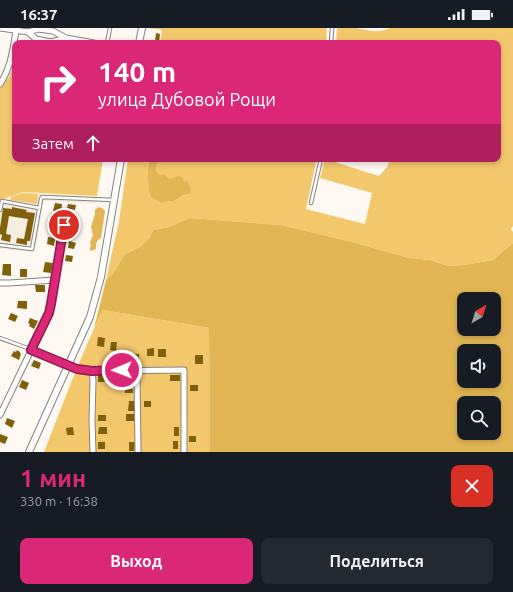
<!DOCTYPE html>
<html lang="ru">
<meta charset="utf-8">
<style>
body{margin:0;font-family:Ubuntu,sans-serif;background:#242831;color:#f1f3f6;height:100vh;display:flex;flex-direction:column;font-size:15px;white-space:nowrap}
*{box-sizing:border-box;margin:0}
p{font-size:13px;color:#9ea1a6}
.icon{flex:none;width:22px;height:22px;fill:none;stroke:currentColor;stroke-width:2;stroke-linecap:round;stroke-linejoin:round}
.map{position:relative;height:424px;overflow:hidden}
.details{display:flex;flex-direction:column;background:#171b24;flex:1}
.details>*{flex:none}
.hud{position:absolute;left:12px;top:12px;width:489px;height:122px;border-radius:8px;box-shadow:0 2px 6px #0003;background:#db2777;color:#fff;overflow:hidden}
.needle{width:26px;rotate:39deg}
.buttons{position:absolute;left:457px;top:264px;display:grid;gap:8px}
.buttons a{display:grid;place-items:center;width:44px;height:44px;border-radius:8px;background:#171b24;box-shadow:0 2px 6px #0003;font-size:20px}
.pin{position:absolute;display:grid;place-items:center;width:34px;height:34px;color:#fff;margin:-17px;border:2px solid #fff;border-radius:50%;box-shadow:0 1px 4px #0007}
.me{position:absolute;width:44px;margin:-22px;rotate:269deg;stroke-linejoin:round;filter:drop-shadow(0 0 3px #0008)}
.turn{display:flex;align-items:center;gap:14px;height:84px;padding:0 20px;font-size:18px}
.turn .icon{width:52px;height:52px;stroke-width:2.5}
.turn b{display:block;font-size:28px;line-height:34px}
.then{display:flex;align-items:center;height:38px;padding:0 20px;background:#0003;gap:8px;font-size:15px}
.round{display:grid;place-items:center;flex:none;width:42px;height:42px;border-radius:8px;background:#242831}
.overview{display:flex;align-items:center;justify-content:space-between;height:68px;padding:0 20px}
h1{font-size:24px;font-weight:700;line-height:30px;color:#db2777}
.action{display:flex;gap:8px;margin-top:auto;padding:8px 20px}
.action a{flex:1;height:46px;border-radius:8px;background:#db2777;color:#fff;font-size:16px;font-weight:700;line-height:46px;text-align:center}
.action a+a{background:#242831;color:#f1f3f6}
.status{display:flex;justify-content:space-between;align-items:center;height:28px;padding:0 20px;background:#171b24;direction:ltr}
.status svg{height:11px;fill:currentColor}
.map>svg:first-child{display:block}
</style>
<div class="status"><b>16:37</b><svg viewBox="0 0 49 12"><path d="M0 12V9h3v3zM5 12V6h3v6zM10 12V3h3v9zM15 12V0h3v12zM26 1h20v11H26zM47 4h2v5h-2z"/></svg></div>
<div class="map">
<svg width="513" height="424" viewBox="0 0 513 424">
<rect width="100%" height="100%" fill="#fdf9f2"/>
<!-- built -->
<polygon fill="#f5eedf" points="23,164 97,168 96,176 44,173 35,224 0,221 0,171"/>
<!-- green -->
<g fill="#f3c86d">
<polygon points="149,0 327,0 326,15 160,15 162,2"/>
<path d="M 337,0 C 343,0 350,0 356,0 C 371,2 374,6 390,0 L 513,0 L 513,198 L 511,201 L 513,204 L 513,215 L 493,232 L 464,237 L 448,238 L 430,232 L 409,230 L 352,214 L 281,197 L 190,190 L 169,199 L 153,202 L 150,209 L 140,219 L 125,226 L 112,247 L 106,252 L 119,193 L 128,131 L 149,131 L 147,151 L 149,159 L 149,164 L 150,168 L 166,173 L 174,173 L 178,171 L 181,168 L 189,166 L 184,153 L 178,149 L 170,151 L 160,147 L 157,144 L 156,140 L 159,133 L 157,131 L 315,131 L 316,134 L 306,181 L 365,196 L 372,165 L 320,150 L 325,131 L 379,148 L 387,139 L 390,131 L 498,131 L 498,15 L 336,15 Z"/>
<polygon points="15,33 15,131 103,131 97,168 23,164 0,172 0,60 9,49"/>
<polygon points="22,165 38,166 37,176 10,172 11,169"/>
<path d="M 103,282 L 209,300 L 210,424 L 44,424 C 63,376 80,328 103,282 Z"/>
</g>
<!-- forest -->
<g fill="#e2b654" fill-rule="evenodd">
<polygon points="149,131 157,131 159,133 156,140 157,144 160,147 164,146 167,149 170,151 178,148 182,149 184,153 188,154 191,162 189,166 181,168 178,171 174,173 166,173 162,175 150,168 149,164 149,159 147,151"/>
<path d="M 98,179 L 102,180 L 105,183 L 101,210 C 96,213 96,215 96,221 L 92,223 L 90,222 L 90,220 L 91,218 L 90,214 L 93,207 L 91,199 L 95,186 L 95,182 Z"/>
<path d="M 190,190 L 281,197 L 352,214 L 409,230 L 430,232 L 448,238 L 464,237 L 493,232 L 513,215 L 513,424 L 210,424 L 209,300 L 103,282 L 94,300 L 106,252 L 112,247 L 125,226 L 140,219 L 150,209 L 153,202 L 169,199 ZM 464,271 L 494,271 L 494,301 L 464,301 ZM 464,323 L 494,323 L 494,353 L 464,353 ZM 464,375 L 494,375 L 494,405 L 464,405 Z"/>
</g>
<!-- building -->
<g fill="#81600c">
<polygon points="156,5 160,6 159,15 155,14"/>
<polygon points="55,175 62,176 61,186 55,185 55,183 53,183"/>
<polygon points="68,176 76,177 75,182 67,180"/>
<polygon points="12,179 27,182 26,184 35,185 30,213 27,213 27,217 16,215 17,210 24,211 28,191 9,188 6,206 11,207 10,214 1,212 2,207 0,206 0,200 3,180 12,181"/>
<polygon points="48,209 55,210 54,218 47,216"/>
<polygon points="69,213 76,215 74,221 68,220"/>
<polygon points="66,227 73,228 72,234 65,233"/>
<polygon points="45,234 53,235 51,245 43,244"/>
<polygon points="3,236 11,236 11,248 2,247"/>
<rect x="20" y="241" width="7" height="8"/>
<polygon points="35,257 45,257 45,264 36,264"/>
<polygon points="18,273 27,273 27,281 17,280"/>
<polygon points="11,285 18,288 15,294 8,291"/>
<polygon points="30,290 38,293 34,301 29,298 30,296 28,295"/>
<polygon points="98,309 105,310 104,319 97,318"/>
<polygon points="111,314 117,314 116,323 110,322"/>
<polygon points="154,320 154,328 147,328 147,321"/>
<rect x="158" y="321" width="8" height="8"/>
<polygon points="17,322 20,324 20,325 21,326 19,332 11,328 14,323 16,324"/>
<rect x="131" y="326" width="8" height="9"/>
<rect x="195" y="327" width="8" height="9"/>
<polygon points="34,332 41,335 39,341 31,338"/>
<polygon points="98,346 105,348 105,354 98,354"/>
<rect x="170" y="347" width="10" height="6"/>
<rect x="118" y="349" width="6" height="8"/>
<polygon points="22,352 29,355 26,362 19,359"/>
<rect x="190" y="357" width="8" height="6"/>
<rect x="125" y="361" width="8" height="4"/>
<polygon points="129,373 134,373 134,383 128,383"/>
<rect x="144" y="373" width="7" height="6"/>
<rect x="126" y="386" width="8" height="7"/>
<rect x="98" y="387" width="8" height="6"/>
<polygon points="7,390 15,393 12,400 5,396"/>
<polygon points="73,399 74,407 67,407 66,400"/>
<polygon points="99,399 107,399 107,406 98,406"/>
<rect x="174" y="399" width="5" height="9"/>
<polygon points="0,406 8,409 5,416 0,414"/>
<rect x="189" y="408" width="7" height="6"/>
<rect x="173" y="413" width="5" height="8"/>
<rect x="98" y="414" width="7" height="7"/>
<polygon points="129,414 135,414 134,423 129,423"/>
</g>
<g fill="none" stroke-linecap="round" stroke-linejoin="round">
<!-- service casing -->
<g stroke="#86827b" stroke-width="4.5">
<g id="service">
<polyline points="107,15 110,0"/>
<polyline points="331,15 332,0"/>
<polyline points="311,175 321,131"/>
<polyline points="0,182 2,173 39,180"/>
<polyline points="0,217 32,221 41,171 42,169 114,172"/>
<polyline points="56,251 64,197"/>
<polyline points="0,310 30,321"/>
</g>
</g>
<!-- minor casing -->
<g stroke="#86827b" stroke-width="7">
<g id="minor">
<polyline points="0,0 28,4 38,1 53,3 66,10 94,15"/>
<polyline points="28,4 36,11 51,14 66,10"/>
<path d="M 0,56 C 11,40 13,21 16,3"/>
<polyline points="0,255 9,255 55,252 51,276 49,285 0,387"/>
<polyline points="31,322 77,341 92,343 184,342 184,424"/>
<polyline points="137,342 138,424"/>
<polyline points="92,343 93,353 92,392 93,424"/>
</g>
</g>
<!-- tertiary casing -->
<g stroke="#86827b" stroke-width="8">
<g id="tertiary">
<polyline points="139,15 142,0"/>
<polyline points="29,424 90,289 101,249 121,131"/>
</g>
</g>
<!-- service -->
<use href="#service" stroke="#fff" stroke-width="2.5"/>
<!-- minor -->
<use href="#minor" stroke="#fff" stroke-width="5"/>
<!-- tertiary -->
<use href="#tertiary" stroke="#fff" stroke-width="6"/>
</g>
<g fill="none" stroke-linecap="round" stroke-linejoin="round">
<!-- route casing -->
<g stroke="#8e194d" stroke-width="10">
<polyline id="route" points="64,197 51,276 49,285 31,322 77,341 92,343 122,342"/>
</g>
<!-- route -->
<use href="#route" stroke="#db2777" stroke-width="7"/>
</g>
</svg>
<div class="buttons">
<a><svg class="needle" viewBox="-14 -14 28 28"><path d="M0-13l5 13h-10z" fill="#e53935"/><path d="M0 13l5-13h-10z" fill="#9ea1a6"/></svg></a>
<a><svg class="icon" aria-label="sound" viewBox="0 0 24 24"><path d="M4 9h4l5-4v14l-5-4H4zM17 9q2 3 0 6"/></svg></a>
<a><svg class="icon" aria-label="search" viewBox="0 0 24 24"><circle cx="10" cy="10" r="6"/><path d="M15 15l6 6"/></svg></a>
</div>
<div class="pin" style="left:64px;top:197px;background:#d93025"><svg class="icon" aria-label="arrive" viewBox="0 0 24 24"><path d="M6 21V4h12l-3 4 3 4H6"/></svg></div>
<svg class="me" style="left:122px;top:342px" viewBox="-20 -20 40 40"><circle r="17" fill="#db2777" stroke="#fff" stroke-width="3"/><path d="M0-11L8 9 0 5-8 9z" fill="#fff"/></svg>
<div class="hud">
<div class="turn"><svg class="icon" aria-label="right" viewBox="0 0 24 24"><path d="M7 20v-9h11M14 6l5 5-5 5"/></svg><div><b>140 m</b>улица Дубовой Рощи</div></div>
<div class="then">Затем<svg class="icon" aria-label="ahead" viewBox="0 0 24 24"><path d="M12 20V5M6 11l6-6 6 6"/></svg></div>
</div>
</div>
<section class="details">
<div class="overview"><div><h1>1 мин</h1><p>330 m · 16:38</p></div><a class="round" style="background:#d93025;color:#fff"><svg class="icon" aria-label="close" viewBox="0 0 24 24"><path d="M6 6l12 12M18 6L6 18"/></svg></a></div>
<div class="action"><a>Выход</a><a>Поделиться</a></div>
</section>
